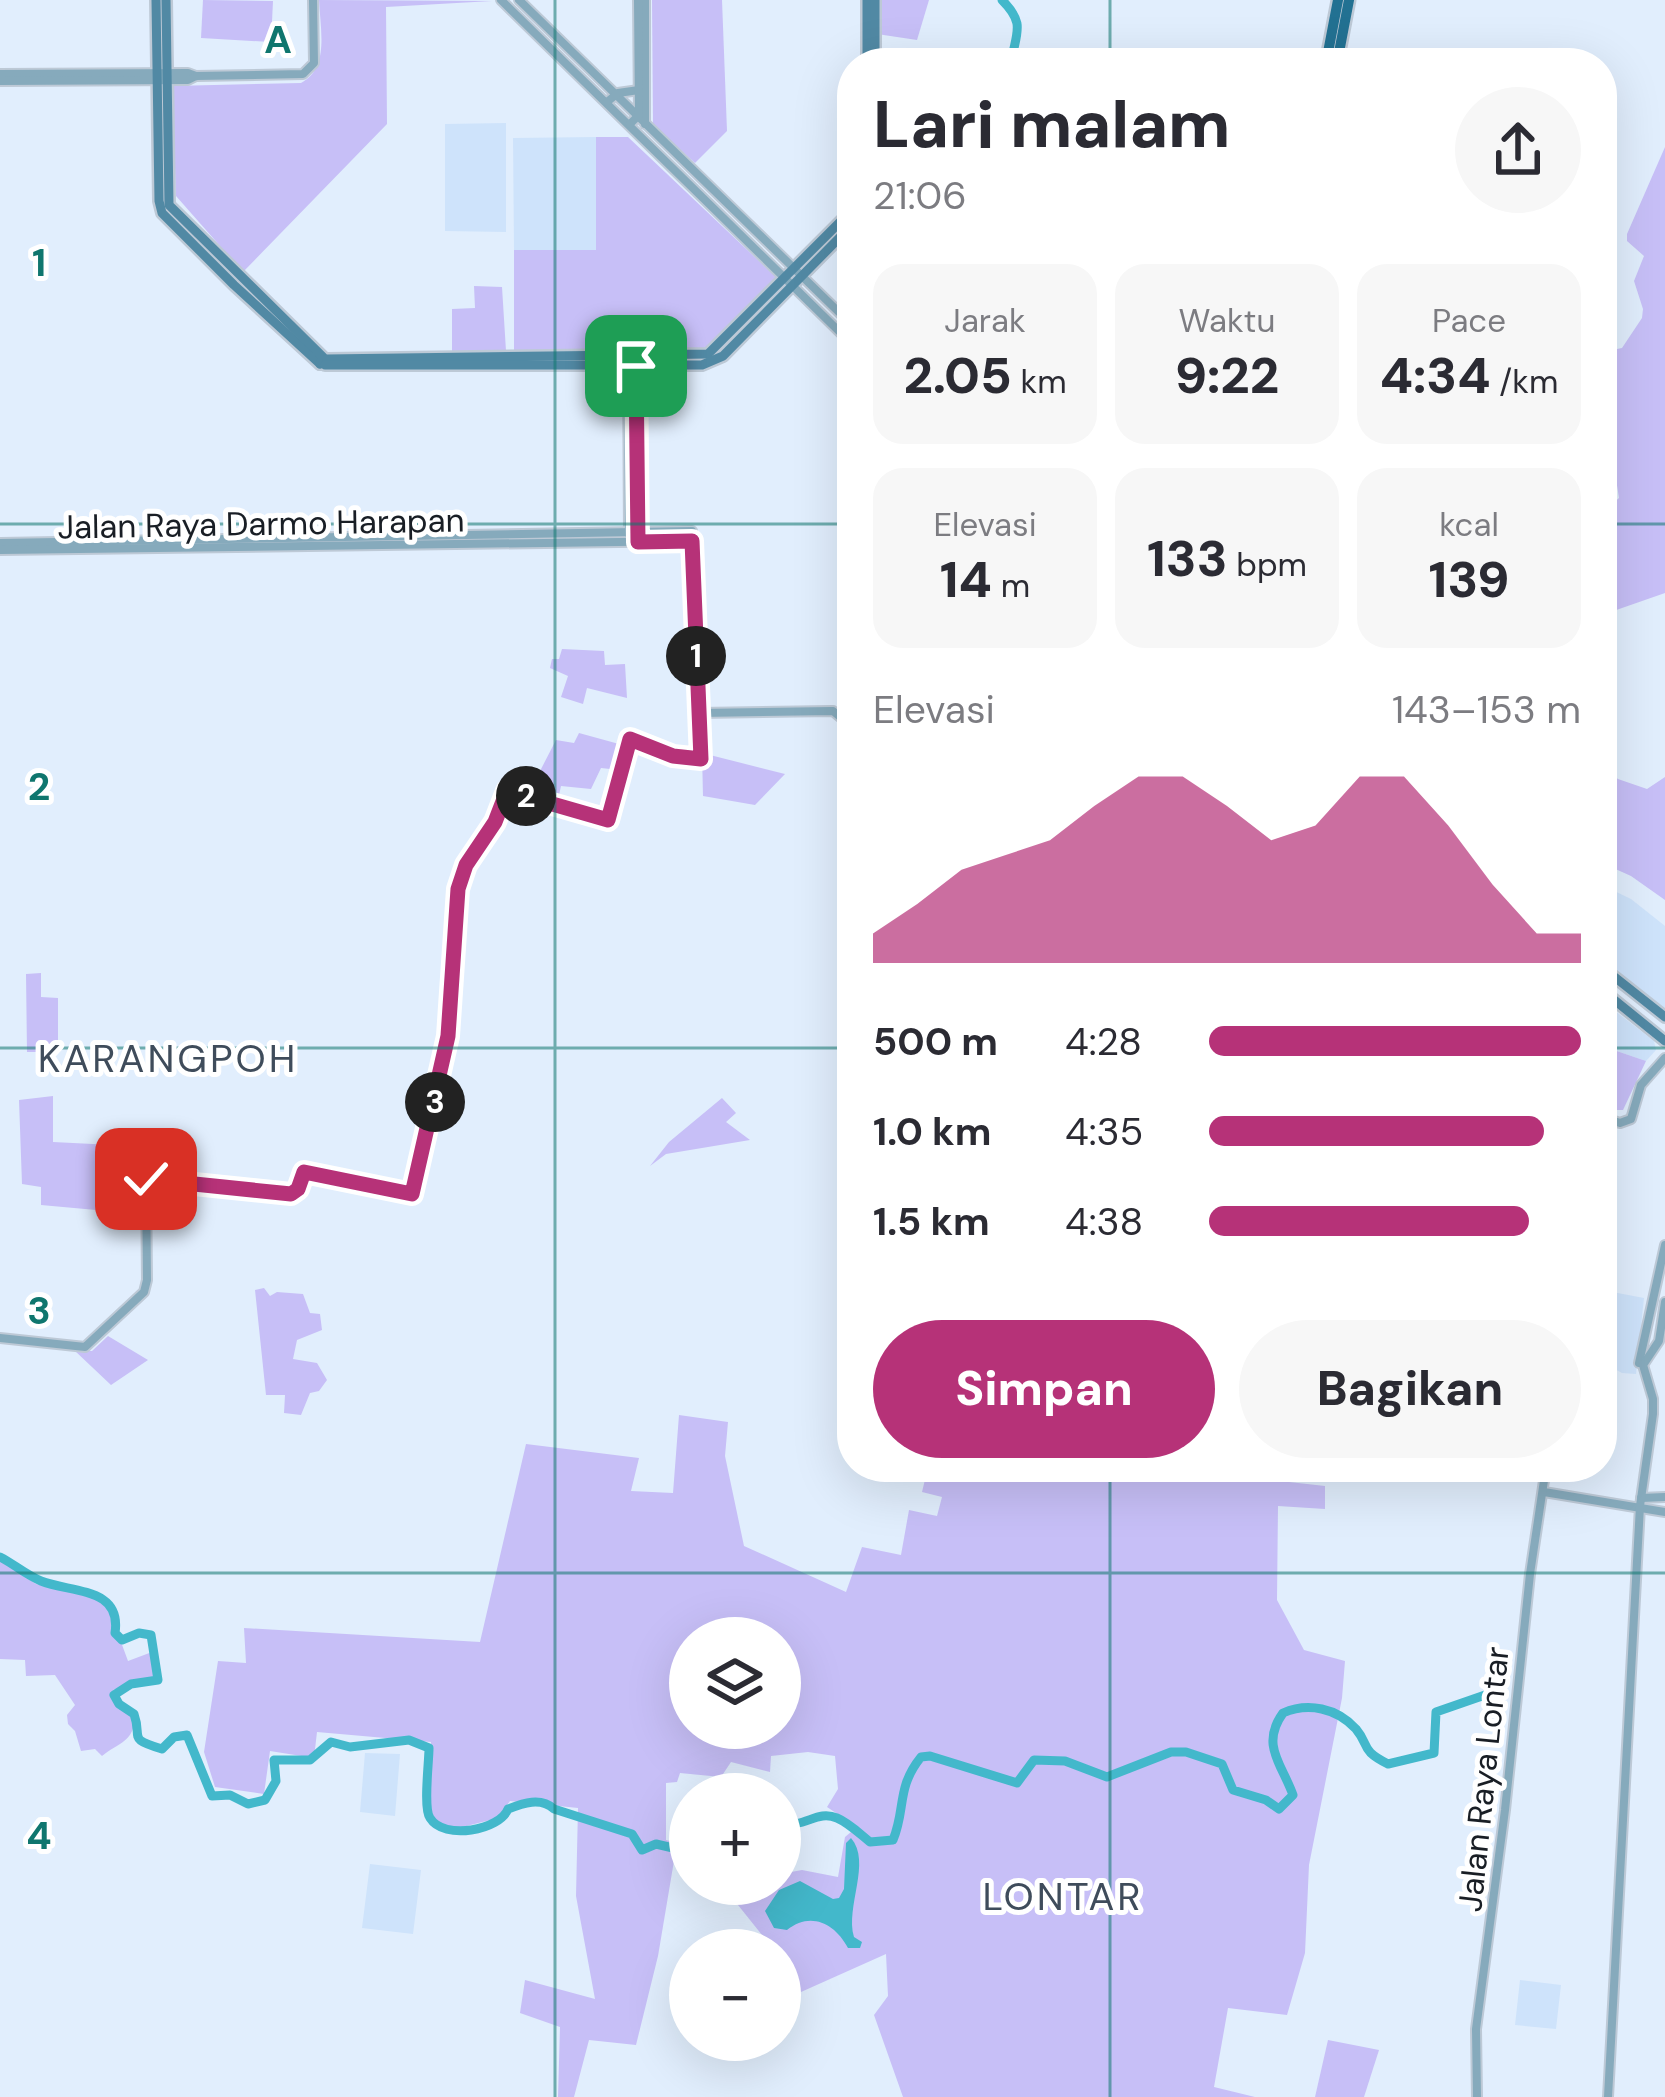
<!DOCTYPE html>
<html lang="id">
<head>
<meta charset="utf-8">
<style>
	body { margin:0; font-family:"DM Sans",sans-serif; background:#f7f7f7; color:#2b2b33; height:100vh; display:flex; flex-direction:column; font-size:45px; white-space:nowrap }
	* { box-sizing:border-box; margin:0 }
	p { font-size:39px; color:#7c7c81 }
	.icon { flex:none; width:66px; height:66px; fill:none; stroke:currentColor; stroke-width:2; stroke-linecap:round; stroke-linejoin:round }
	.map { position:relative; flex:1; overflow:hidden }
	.sheet { position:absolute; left:837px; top:48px; width:780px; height:1434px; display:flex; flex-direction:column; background:#fff; border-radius:48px; box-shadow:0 12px 48px #0002 }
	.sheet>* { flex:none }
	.controls { position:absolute; left:669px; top:1617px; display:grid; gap:24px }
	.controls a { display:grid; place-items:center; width:132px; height:132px; border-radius:50%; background:#fff; box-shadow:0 12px 48px #0002; font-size:60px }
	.pin { position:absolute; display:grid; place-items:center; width:102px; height:102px; color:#fff; margin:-51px; border-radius:24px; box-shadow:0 6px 18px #0006 }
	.km { position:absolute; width:60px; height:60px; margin:-30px; border-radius:50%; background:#222; color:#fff; font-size:33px; line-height:60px; text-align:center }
	.round { display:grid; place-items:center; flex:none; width:126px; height:126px; border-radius:63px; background:#f7f7f7 }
	.summary { display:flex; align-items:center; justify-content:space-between; height:204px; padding:0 36px }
	h1 { font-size:66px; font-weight:800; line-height:90px }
	.metrics { display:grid; grid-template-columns:repeat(3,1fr); gap:18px; height:204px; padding:12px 36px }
	.metrics div { display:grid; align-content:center; border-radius:30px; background:#f7f7f7; text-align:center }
	.metrics b { font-size:51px; font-weight:800 }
	.metrics small { font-size:33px; font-weight:400 }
	.metrics p { font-size:33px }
	.chart { height:336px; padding:24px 36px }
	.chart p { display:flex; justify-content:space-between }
	.chart svg { width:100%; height:216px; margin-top:12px; fill:#b63278; opacity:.7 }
	.action { display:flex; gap:24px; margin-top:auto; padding:24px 36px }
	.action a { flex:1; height:138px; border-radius:72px; background:#b63278; color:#fff; font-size:48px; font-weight:800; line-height:138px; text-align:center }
	.action a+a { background:#f7f7f7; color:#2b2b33 }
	ul { padding:0 36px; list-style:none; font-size:39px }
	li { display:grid; grid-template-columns:192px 144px 1fr; align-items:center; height:90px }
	li i { height:30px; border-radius:15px; background:#b63278 }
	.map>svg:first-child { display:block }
</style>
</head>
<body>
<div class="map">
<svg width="1665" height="2097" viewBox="0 0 1665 2097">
	<rect width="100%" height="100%" fill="#e1eefd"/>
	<g fill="#cee3fb">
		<path d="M506,123v109l-61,-1v-107z"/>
		<path d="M596,137l1,113h-83l-1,-112z"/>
		<path d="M1602,885l29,14 34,27v86l-63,-50z"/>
		<path d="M1602,1001l52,40 2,9 -10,11 -44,-15z"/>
		<path d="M1602,1290l42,8 -8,76 -14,-1 -20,-11z"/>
		<path d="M365,1753l35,1 -5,62 -35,-4z"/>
		<path d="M370,1864l51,6 -8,64 -51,-6z"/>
		<path d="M1520,1980l41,5 -5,44 -41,-4z"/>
	</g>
	<g fill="#c7bff7" fill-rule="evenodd">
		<path d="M203,0l70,1 -2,41 -70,-4z"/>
		<path d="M319,0l173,1 -106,6 1,117 -144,148 -67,-76 -4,-110 129,-3c29,-15 19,-55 18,-83z"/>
		<path d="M652,0h70l5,131 -32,32 -42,-38z"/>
		<path d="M879,0h50l-12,40 -40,-6z"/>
		<path d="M596,137h32l151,143 -65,66 -21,9 -179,-2v-103h82z"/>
		<path d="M1665,147v446l-63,22v-102l17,-15 -3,-19 -14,-16v-111l20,-4 20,-30 1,-9 -9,-28 10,-25 -17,-15v-7z"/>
		<path d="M474,286l28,1 4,64 -54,2v-44l23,-1z"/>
		<path d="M562,649l42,2 1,14 20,-1 2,34 -40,-10 -4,16 -22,-7 7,-21 -18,-8 2,-9h7z"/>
		<path d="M579,733l40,11 -9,25 -9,-1 -10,21 -30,-3 -3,14 -44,-13 3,-7 10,2 12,-9 17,-33 18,3z"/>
		<path d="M702,753l83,21 -30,31 -52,-9z"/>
		<path d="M1602,767l16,12 29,10 18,-12v123l-34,-24 -29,-13z"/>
		<path d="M41,973v24l17,1v54h-31l-1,-78z"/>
		<path d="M1602,1046l44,15 -23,49h-21z"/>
		<path d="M53,1096v46l60,3 -6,24 14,8 -1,21 -10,-5 -3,18 -66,-6v-18l-19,-3 -3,-84z"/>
		<path d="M722,1098l14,15 -10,9 24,18 -84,14 -16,12 19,-24z"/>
		<path d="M264,1288l6,8 7,-4 26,2 7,19 10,1 2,16 -25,10 -4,19 24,4 10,17 -8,11 -9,2 -9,22 -17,-2 1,-18h-19l-11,-105z"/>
		<path d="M108,1336l40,24 -37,25 -37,-35 18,1z"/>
		<path d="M679,1415l49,7 -3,34 19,90 102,46 16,-45 39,8 8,-45 28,6 5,-19 -20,-5 6,-25h332l11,13 54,6v23l-47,-3 -1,94 27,50 41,11 -3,37 -33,167 -4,88 -18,62 -59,-7 -14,79 41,10h-352l-29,-82 14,-19 -2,-42 -85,38 -21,-34v-8h-6l-44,-55 2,-11h48v-10l22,-4 36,7 7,-40 12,-10 -30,-20 11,-18 -3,-33 -27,-4 -37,4 -1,16 -39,-10 -10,15 -41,-4 -3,9 -11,1v57l11,3 -19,113 -22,89 -47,-5 -15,57h-16l2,-70 -40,-14 5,-33 70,19 -19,-103 2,-88 -68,-7 -12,17 -51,13 -16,-16v-73l-114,-10 -3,26 -44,-7 -6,43 -49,-7 -11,-35 14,-91 28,2 -2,-35 236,14 46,-198 113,14 -8,33 42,2zM690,1638h90v90h-90z"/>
		<path d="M0,1560l36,24 51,9 23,13 3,30 8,6 7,19 24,-9 3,25 -42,13 1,12 20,14c2,25 -16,27 -32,40l-7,-7 -14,2 -6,-20 -7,-7 -1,-9 8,-10 -20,-30 -29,1 -1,-16 -25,-1z"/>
		<path d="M1328,2040l51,10 -15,47h-49z"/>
	</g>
	<path fill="#43b8cb" d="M851,1838c21,24 -6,69 3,99l8,5 -2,6h-12c-13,-25 -38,-37 -61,-18l-13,-2 -9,-17 14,-21 21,-9 33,18 6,-1 5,-9 2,-46z"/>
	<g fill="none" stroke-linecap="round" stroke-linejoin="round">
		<g stroke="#43b8cb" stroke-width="9">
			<path d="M1002,0c24,24 14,32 9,63"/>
			<path d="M0,1557c14,7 26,18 41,24 31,12 81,6 74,52l7,7 17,-7 12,2 7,45 -27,4 -17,11 5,9 15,10c9,25 -8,24 28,35l12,-12 13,-2 25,61 18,-1 18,9 17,-4 11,-19 -2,-21h36l21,-18 19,5 59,-7 20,8c0,15 -6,60 1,70 14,23 70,12 78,-9 15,-6 33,-12 46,0l78,25 10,16 14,-6 34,8"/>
			<path d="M780,1821c24,10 35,-12 57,-3 12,5 23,16 33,24l23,-2c13,-31 3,-52 28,-83l9,-1 87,27 17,-23 31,1 42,16 64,-25h15l36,12 11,26 33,10 13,9 14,-14c-11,-31 -33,-50 -10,-82 25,-11 54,-5 73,16 15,18 3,20 32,35l46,-11 2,-41 49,-17"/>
		</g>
		<defs>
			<g id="tertiary">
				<path d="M501,0l351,344"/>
				<path d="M519,0l333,325"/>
				<path d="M645,0v124"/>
				<path d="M0,74l188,-1 8,3"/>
				<path d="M0,81l188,-1 8,-4 107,-2 11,-11 -1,-63"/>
				<path d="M607,102l11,-9 21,-3"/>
				<path d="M630,124l9,-9 -1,-115"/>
				<path d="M628,363l1,171"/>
				<path d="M636,365l1,171"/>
				<path d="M0,543l692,-12 9,228 -28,-3 -43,-17 -22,81 -101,-29 -12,31 -29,43 -8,24 -10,147 -36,158 -108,-22c-1,1 -5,18 -6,18 -12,14 -129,-7 -152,-11l1,101 -3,12 -59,55 -85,-9"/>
				<path d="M0,550l692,-9"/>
				<path d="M699,713l134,-2 19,16"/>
				<path d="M1602,1117l18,6 11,-4 10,-34 24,-27"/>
				<path d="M1639,1363l26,-118"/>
				<path d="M1544,1492l121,20"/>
				<path d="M1641,1498l24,-1"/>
				<path d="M1477,2097l-1,-68 29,-219 25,-236 16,-107"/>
				<path d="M1608,2097l32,-591 13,-92v-15l-10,-34 16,-24 6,-39"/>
			</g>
			<g id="secondary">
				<path d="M156,0l3,201 3,12 72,72 86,79"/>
				<path d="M166,0l3,205 154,152 -3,7"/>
				<path d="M867,0v63"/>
				<path d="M875,63v-63"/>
				<path d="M327,359l381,-5 144,-144"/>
				<path d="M325,365h377l21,-9 129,-131"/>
				<path d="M1602,967l63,50"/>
				<path d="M1602,990l63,51"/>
			</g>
			<g id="primary">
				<path d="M1326,63l12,-63"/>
				<path d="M1337,63l12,-63"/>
			</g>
		</defs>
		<use href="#tertiary" stroke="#bdc9d6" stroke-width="12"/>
		<use href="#secondary" stroke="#bdc9d6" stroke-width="14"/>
		<use href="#primary" stroke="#bdc9d6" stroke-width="15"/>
		<use href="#tertiary" stroke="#86aabc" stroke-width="8"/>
		<use href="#secondary" stroke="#5189a4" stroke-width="9"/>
		<use href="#primary" stroke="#227192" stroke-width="10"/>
	</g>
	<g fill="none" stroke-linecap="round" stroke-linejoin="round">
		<defs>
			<path id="route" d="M146,1179l145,15 7,-5 6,-17 108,22 36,-158 10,-147 8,-24 29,-43 12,-31 101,29 22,-81 43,17 28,3 -9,-218 -54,1 -2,-176"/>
		</defs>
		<use href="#route" stroke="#fff" stroke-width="24"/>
		<use href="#route" stroke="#b63278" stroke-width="15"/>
	</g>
	<path fill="none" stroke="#0f766e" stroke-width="3" stroke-opacity="0.55" d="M555,0v2097M1110,0v63M0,524h852M1602,524h63M0,1048h852M1602,1048h63M1110,1467v630M0,1573h1665"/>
	<g text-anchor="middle" stroke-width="10" stroke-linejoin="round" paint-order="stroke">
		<g font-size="33" fill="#191e25" stroke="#fff">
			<text transform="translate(261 523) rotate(-1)" y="12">Jalan Raya Darmo Harapan</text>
			<text transform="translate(1483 1779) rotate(-84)" y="12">Jalan Raya Lontar</text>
		</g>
		<g font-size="39" letter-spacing="3" fill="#3f4c5b" stroke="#fff">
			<text x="168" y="1072">KARANGPOH</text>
			<text x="1063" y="1910">LONTAR</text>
		</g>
	</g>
	<g font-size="39" text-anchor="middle" font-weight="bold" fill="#0f766e" stroke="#fff" stroke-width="10" stroke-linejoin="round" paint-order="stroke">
		<text x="278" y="53">A</text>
		<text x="39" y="276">1</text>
		<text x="39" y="800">2</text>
		<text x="39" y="1324">3</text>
		<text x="39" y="1849">4</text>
	</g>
</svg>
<div class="controls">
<a><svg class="icon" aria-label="layers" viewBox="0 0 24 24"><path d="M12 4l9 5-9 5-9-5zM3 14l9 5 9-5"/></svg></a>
<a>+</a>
<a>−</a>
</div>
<div class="pin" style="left:636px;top:366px;background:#1e9e55"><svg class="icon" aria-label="arrive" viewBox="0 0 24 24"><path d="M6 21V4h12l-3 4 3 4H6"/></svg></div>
<div class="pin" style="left:146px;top:1179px;background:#d93025"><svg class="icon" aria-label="check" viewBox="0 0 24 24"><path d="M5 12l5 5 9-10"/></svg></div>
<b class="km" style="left:696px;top:656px">1</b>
<b class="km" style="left:526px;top:796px">2</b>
<b class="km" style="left:435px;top:1102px">3</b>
<section class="sheet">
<div class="summary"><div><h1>Lari malam</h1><p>21:06</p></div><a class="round"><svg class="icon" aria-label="share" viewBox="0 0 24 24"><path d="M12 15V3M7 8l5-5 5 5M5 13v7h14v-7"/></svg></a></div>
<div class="metrics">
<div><p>Jarak</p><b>2.05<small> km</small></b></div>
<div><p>Waktu</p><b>9:22</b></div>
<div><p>Pace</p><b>4:34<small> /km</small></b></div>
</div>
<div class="metrics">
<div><p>Elevasi</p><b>14<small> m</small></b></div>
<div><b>133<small> bpm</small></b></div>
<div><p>kcal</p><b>139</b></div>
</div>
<div class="chart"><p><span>Elevasi</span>143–153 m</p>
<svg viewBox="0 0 160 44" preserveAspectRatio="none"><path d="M0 44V38L10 32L20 25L30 22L40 19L50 12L60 6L70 6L80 12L90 19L100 16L110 6L120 6L130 16L140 28L150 38L160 38V44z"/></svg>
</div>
<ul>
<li><b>500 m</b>4:28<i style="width:100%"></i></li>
<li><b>1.0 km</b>4:35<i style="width:90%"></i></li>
<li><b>1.5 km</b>4:38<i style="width:86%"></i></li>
</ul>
<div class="action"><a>Simpan</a><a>Bagikan</a></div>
</section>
</div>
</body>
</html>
